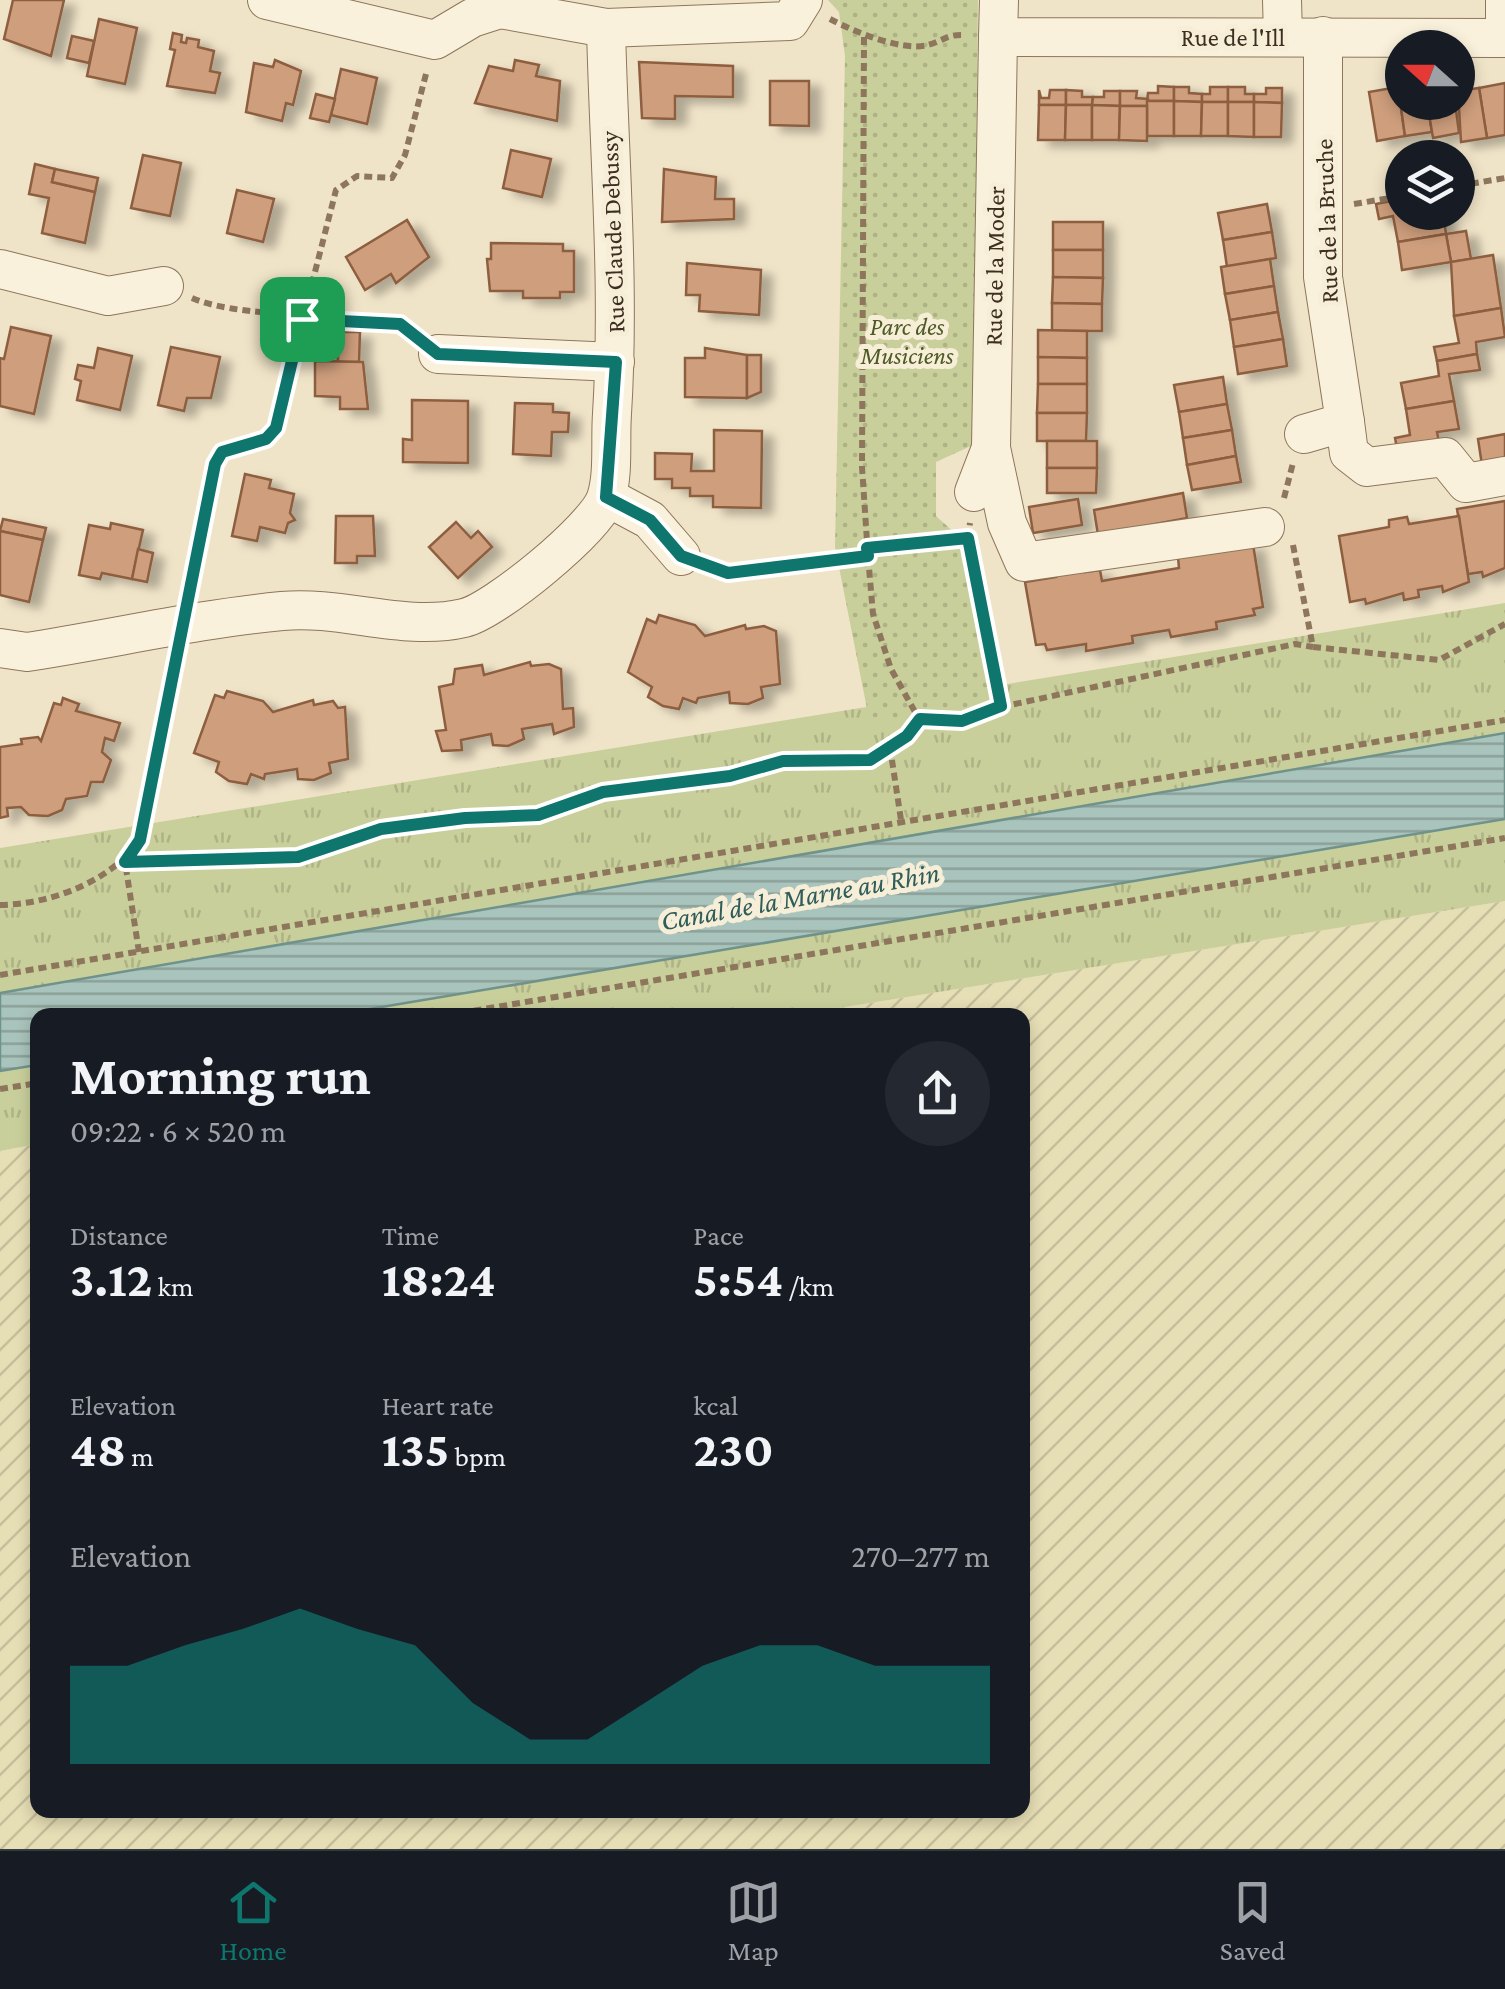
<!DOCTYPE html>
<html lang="en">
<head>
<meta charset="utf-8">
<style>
	body { margin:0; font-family:"Crimson Pro",serif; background:#242831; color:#f1f3f6; height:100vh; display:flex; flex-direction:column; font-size:38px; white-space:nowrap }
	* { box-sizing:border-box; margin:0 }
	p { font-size:32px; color:#9ea1a6 }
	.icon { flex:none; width:55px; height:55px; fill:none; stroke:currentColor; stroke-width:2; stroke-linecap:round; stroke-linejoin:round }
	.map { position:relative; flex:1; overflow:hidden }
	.panel { position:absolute; left:30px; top:1008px; width:1000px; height:810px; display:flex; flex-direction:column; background:#171b24; border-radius:20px; box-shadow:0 5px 15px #0003 }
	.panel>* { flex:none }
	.needle { width:65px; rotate:291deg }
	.fabs { position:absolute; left:1385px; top:30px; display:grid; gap:20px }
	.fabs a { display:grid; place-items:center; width:90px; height:90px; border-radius:50%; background:#171b24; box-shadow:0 5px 15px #0003; font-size:50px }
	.pin { position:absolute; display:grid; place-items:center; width:85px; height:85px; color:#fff; margin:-42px; border-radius:20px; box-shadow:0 5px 15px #0006 }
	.round { display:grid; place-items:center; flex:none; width:105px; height:105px; border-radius:52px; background:#242831 }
	.overview { display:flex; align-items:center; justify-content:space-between; height:170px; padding:0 40px }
	h1 { font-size:55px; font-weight:700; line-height:75px }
	.figures { display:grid; grid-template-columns:repeat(3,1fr); gap:15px; height:170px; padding:10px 40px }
	.figures div { display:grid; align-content:center }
	.figures b { font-size:50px; font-weight:700 }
	.figures small { font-size:28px; font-weight:400 }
	.figures p { font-size:28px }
	.chart { height:280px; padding:20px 40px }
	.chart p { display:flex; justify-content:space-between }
	.chart svg { width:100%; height:180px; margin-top:10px; fill:#0f766e; opacity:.7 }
	.tab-bar { display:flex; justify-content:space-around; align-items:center; height:140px; border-top:2px solid #363941; background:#171b24; font-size:28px; color:#9ea1a6 }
	.tab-bar a { display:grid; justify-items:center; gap:5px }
	.tab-bar .active { color:#0f766e }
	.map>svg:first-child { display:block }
</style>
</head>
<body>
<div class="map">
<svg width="1505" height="1849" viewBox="0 0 1505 1849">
	<defs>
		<pattern id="farmland-furrows" width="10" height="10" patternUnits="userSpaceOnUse" patternTransform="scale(2.5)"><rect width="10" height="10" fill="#e6deb5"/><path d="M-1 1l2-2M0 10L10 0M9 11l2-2" fill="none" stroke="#c6bf9b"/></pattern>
		<pattern id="grass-tufts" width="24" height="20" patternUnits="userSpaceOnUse" patternTransform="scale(2.5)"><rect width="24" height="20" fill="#c9cf9b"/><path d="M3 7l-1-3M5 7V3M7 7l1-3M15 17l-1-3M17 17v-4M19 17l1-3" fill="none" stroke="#aeb285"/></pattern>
		<pattern id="park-dots" width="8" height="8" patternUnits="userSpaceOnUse" patternTransform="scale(2.5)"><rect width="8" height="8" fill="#c9cf9b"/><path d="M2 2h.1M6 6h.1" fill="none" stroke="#aeb285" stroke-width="1.8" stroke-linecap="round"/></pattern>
		<pattern id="water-rules" width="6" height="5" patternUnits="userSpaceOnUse" patternTransform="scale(2.5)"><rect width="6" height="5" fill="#a9c4bc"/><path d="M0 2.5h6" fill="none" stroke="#8ba098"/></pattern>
		<filter id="shadow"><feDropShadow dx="11" dy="6" stdDeviation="5" flood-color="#0004"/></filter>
	</defs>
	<rect width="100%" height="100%" fill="#f0e4c8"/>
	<path fill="url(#farmland-furrows)" d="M1505,901v948h-1505v-698l37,-7 1,666h984v-795h-227z"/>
	<path fill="url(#grass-tufts)" d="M1505,603v298l-710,114h-757l-1,129 -37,7v-303z"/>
	<path fill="url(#park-dots)" d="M828,0h150l-5,445 -37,17v54l29,26 28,161 -123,21 -35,-177 10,-491 -6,-44z"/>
	<path fill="url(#water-rules)" stroke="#6f938a" stroke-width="2.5" d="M1505,733v86l-1171,196h-296l-1,50 -37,6v-78z"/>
	<g fill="#cf9f7d" stroke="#8d5f41" stroke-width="2.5" filter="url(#shadow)">
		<path d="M13,0h51l-13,56 -47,-17z"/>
		<path d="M99,19l38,9 -12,56 -38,-8z"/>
		<path d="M173,33l9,2 -1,7 5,1 1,-5 12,2 -1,7 16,4 -4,20 10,2 -5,20 -48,-7 8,-36 -5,-1z"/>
		<path d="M72,36l22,5 -5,22 -22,-5z"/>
		<path d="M275,60l26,11 -8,34 -7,-2 -4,18 -36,-9 8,-49 19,4z"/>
		<path d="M515,60l24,5 -3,11 24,5 -3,40 -82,-18 14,-37 24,5z"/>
		<path d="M639,62l94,4v31l-58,-1v23l-33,-1z"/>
		<path d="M341,69l36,9 -10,46 -36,-9z"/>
		<path d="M770,81h39v45l-39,-1z"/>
		<path d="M1505,83v52l-18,3 -8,-50z"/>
		<path d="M1158,86l16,1v14h-27l1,-8h10z"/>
		<path d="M1174,87h15v6l13,1v8l-28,-1z"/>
		<path d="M1210,87h18v15h-26v-8h8z"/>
		<path d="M1228,87h17v7h9v8h-26z"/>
		<path d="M1398,87l7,49 -28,5 -8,-49z"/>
		<path d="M1398,87h4v15h25l5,30 -27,4z"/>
		<path d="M1266,88h16v15l-28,-1v-8h12z"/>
		<path d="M1479,88l8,50 -26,4 -3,-51z"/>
		<path d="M1039,90l2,8h8l1,-8h16v15h-27z"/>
		<path d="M1066,90l16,1v6h11l-1,8h-26z"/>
		<path d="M1104,91h16v15l-28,-1 1,-8h11z"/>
		<path d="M1120,91h17l-1,7 12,1 -1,7h-27z"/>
		<path d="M316,94l19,5 -6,23 -19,-4z"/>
		<rect x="1147" y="101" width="27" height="35"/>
		<path d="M1174,101l28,1 -1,34h-27z"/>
		<path d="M1202,102h26v34h-27z"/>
		<path d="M1228,102h26v35l-26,-1z"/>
		<path d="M1254,102l28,1 -1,34h-27z"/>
		<path d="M1427,102h28l4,31 -26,5z"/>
		<path d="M1039,105h27l-1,35h-27z"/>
		<path d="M1066,105h26v35h-27z"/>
		<path d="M1092,105l28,1 -1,34h-27z"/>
		<path d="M1120,106h27v35l-28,-1z"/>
		<path d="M511,150l40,9 -9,38 -39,-9z"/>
		<path d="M143,155l38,8 -11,53 -39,-8z"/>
		<path d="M35,164l20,5 -3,13 43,10 -10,51 -43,-10 7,-35 -20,-4z"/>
		<path d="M55,169l43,9 -3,14 -43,-10z"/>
		<path d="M664,169l52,8 -1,22h19v20l-72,3z"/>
		<path d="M237,190l37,9 -11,43 -36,-9z"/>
		<path d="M1402,199v13h41l3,22 -48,8 -5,-26 -14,3 -3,-15z"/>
		<path d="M1267,204l5,28 -49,8 -5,-27z"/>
		<path d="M407,220l22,37 -33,26 -5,-9 -26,16 -19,-33z"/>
		<rect x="1053" y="222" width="50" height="28"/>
		<path d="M1466,231l5,28 -20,3 -5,-28z"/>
		<path d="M1272,232l4,26 -49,9 -4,-27z"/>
		<path d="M1446,234l5,28 -49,8 -4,-28z"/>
		<path d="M491,243l72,1v7h11v41h-14v6h-37v-7h-33l-3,-32h4z"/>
		<path d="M1053,250h50v28l-50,-1z"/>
		<path d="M1493,255l8,53 -47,8 -3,-54z"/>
		<path d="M1270,259l4,27 -49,8 -4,-27z"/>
		<path d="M687,263l74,7 -2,45 -60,-4 1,-16h-14z"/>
		<path d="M1053,277l50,1 -1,26 -50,-1z"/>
		<path d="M1274,286l4,26 -48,8 -5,-26z"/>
		<path d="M1052,303l50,1v27h-50z"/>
		<path d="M1501,308l4,29 -29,5 1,12 -40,7 -3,-14 25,-4 -5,-27z"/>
		<path d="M1278,312l5,27 -49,8 -4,-27z"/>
		<path d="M11,327l40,9 -17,78 -34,-8v-48l4,1z"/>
		<path d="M1038,330l49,1v27l-49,-1z"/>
		<path d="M319,332h14v25h5v5h-19z"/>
		<path d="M333,332h27l-1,30h-21v-5h-5z"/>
		<path d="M1283,339l4,27 -49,8 -4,-27z"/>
		<path d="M171,347l49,10 -9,41h-24l-3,13 -26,-6z"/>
		<path d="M98,348l34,8 -12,54 -43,-10 4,-19 -6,-2 3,-14 16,3z"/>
		<path d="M705,348l42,7v43l-62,-1v-39h20z"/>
		<path d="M1477,354l3,16 -31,4 5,27 -48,8 -5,-26 38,-7 -2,-15z"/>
		<path d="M747,355h14v37l-14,6z"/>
		<path d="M1038,357l49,1v26h-49z"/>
		<path d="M315,361l48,1 5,47h-28v-12l-25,-1z"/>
		<path d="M1223,377l4,27 -48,8 -5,-27z"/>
		<path d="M1038,384h49v29h-50z"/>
		<path d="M412,400l56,1v62l-65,-1v-23l9,1z"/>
		<path d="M1454,401l5,28 -22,3 3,15 -42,6 -3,-15 15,-3 -4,-26z"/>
		<path d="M515,403l38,1v8l16,1 -1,19h-16l-1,24 -38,-2z"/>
		<path d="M1227,404l5,26 -49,8 -4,-26z"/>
		<path d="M1037,413h50l-1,28h-49z"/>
		<path d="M714,430l48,1 -1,77 -48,-1v-11h-23v-8h-18v-9h-17v-26l37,1 -1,17h23z"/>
		<path d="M1232,430l4,26 -49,9 -4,-27z"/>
		<path d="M1505,434v27l-23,4 -4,-26z"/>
		<rect x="1047" y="441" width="50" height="27"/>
		<path d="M1236,456l5,26 -49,8 -5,-25z"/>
		<path d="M1047,468h50l-1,25h-49z"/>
		<path d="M245,474l26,6 -2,8 25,6 -4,19 5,7 -7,3 -3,10 -25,-6 -3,14 -25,-5z"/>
		<path d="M1183,493l4,25 -89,17 -4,-25z"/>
		<path d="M1078,499l4,26 -49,8 -4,-26z"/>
		<path d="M1505,501v67l-22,9 -1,-5 -14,2 -11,-65z"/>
		<path d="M336,516h37l2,40h-18v7h-22z"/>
		<path d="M1459,516l10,66 -26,10 -1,-6 -24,4 1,7 -15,3 -1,-7 -37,11 -1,-5 -15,3 -11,-66 50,-9v-7l18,-3 2,7z"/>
		<path d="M3,519l43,9 -3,12 -43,-9z"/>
		<path d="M456,522l15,16 7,-7 14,16 -34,31 -29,-31z"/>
		<path d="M111,523l32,7 -11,49 -30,-6 -2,6 -21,-4 10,-50 21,4z"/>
		<path d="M0,531l43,9 -14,62 -29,-7z"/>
		<path d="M1253,544l10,63 -10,2 2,6 -39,7 1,7 -46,8 -2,-7 -37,6 1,7 -47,8v-7l-39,6 -2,-6 -9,1 -11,-63 31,-5 -1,-7 28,-5 2,7 15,-2 2,11 11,-2 66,-11 -1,-11z"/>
		<path d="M138,549l15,4 -6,29 -15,-3z"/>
		<path d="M659,615l36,10 10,11 40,-11 1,4 18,-3 12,5 4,53 -19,3 2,11 -15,6 -18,-1 -1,-11 -31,6 -2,5 -13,-5 -4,11 -16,-3 -15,-9 4,-10 -24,-15 19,-53 9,4z"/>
		<path d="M530,662l1,4 18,-2 12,5 2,40 10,-1 1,19 -20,7 -2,-10 -30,5 2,10 -16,7 -15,-1 -2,-11 -30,6 1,10 -20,1 -6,-20 10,-1 -7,-43 14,-3 2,-15 27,-4 2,10z"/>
		<path d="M227,691l36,10 10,11 40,-12 1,5 19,-4 5,7 7,-1 3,52 -19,4 2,10 -17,7 -16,-1 -1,-10 -32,5 -1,5 -13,-5 -4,10 -18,-3 -13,-9 3,-10 -25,-9 21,-58 9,3z"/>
		<path d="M63,698l16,6 -3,7 44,12 -6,18 -9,-3 -3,14 9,8 -8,22h-12l-4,14 -21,3 -4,11 -14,6 -19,-1 -8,-8 -14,1 1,8 -8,2v-71l22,-3 -1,-5 17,-2 3,4 13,-38 7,2z"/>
	</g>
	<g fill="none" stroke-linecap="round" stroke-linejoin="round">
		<defs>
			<g id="minor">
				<path d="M267,0l168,40 37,-22 28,-9 106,19 184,-7 13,-21"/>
				<path d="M999,0l-1,37 507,1"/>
				<path d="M1282,0l1,36"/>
				<path d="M1505,0v23"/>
				<path d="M0,269l108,27 56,-10"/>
				<path d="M438,354l177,8"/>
				<path d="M1345,422l4,31 18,14 78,-10 21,26 39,-7"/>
				<path d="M1304,434l41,-12 -22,-145v-241"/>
				<path d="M991,448l16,75 17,39 241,-35"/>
				<path d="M974,492l17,-44 7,-411"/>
				<path d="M607,497l43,23 31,36"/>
				<path d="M0,648l27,4c85,-13 170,-33 255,-41 60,-6 122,21 182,7 31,-7 132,-90 142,-120 8,-24 4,-58 6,-84 8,-129 -3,-257 -6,-386"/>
			</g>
		</defs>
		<use href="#minor" stroke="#8d765c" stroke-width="40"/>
		<g stroke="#8d765c" stroke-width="6" stroke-dasharray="8 5" stroke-linecap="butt">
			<path d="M830,19c23,12 72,33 98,26 15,-4 19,-11 36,-10"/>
			<path d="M864,37l-2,430 6,89 5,58 18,55 28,50"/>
			<path d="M1458,186l47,-8"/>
			<path d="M1354,204l48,-8"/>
			<path d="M192,298c54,24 191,12 222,37"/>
			<path d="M1284,498l9,-35"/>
			<path d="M1293,545l20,102 126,13 66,-36"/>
			<path d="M867,549l101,-11"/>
			<path d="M711,567l16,6 141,-17"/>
			<path d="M191,591l24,-127 8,-12 43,-13 9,-11 61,-238 21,-14 35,2 13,-23 22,-85"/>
			<path d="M1001,707l294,-63 18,3"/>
			<path d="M890,747l11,73"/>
			<path d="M0,905c51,-1 110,-23 140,-65l38,-183"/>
			<path d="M139,952l-14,-90 174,-5 82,-28 84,-12 73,-2 65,-22 127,-16 53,-16 87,-1 37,-24 12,-17 42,2 40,-14 -33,-169 2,-15"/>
			<path d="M0,975l1505,-255"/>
			<path d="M448,1015l1057,-177"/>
			<path d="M0,1089l38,-6"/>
		</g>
		<use href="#minor" stroke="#faf1dc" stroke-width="38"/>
	</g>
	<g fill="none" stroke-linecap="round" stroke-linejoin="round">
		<defs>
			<path id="route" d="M302,319l98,5 38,30 178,8 -10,135 44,23 31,36 47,17 140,-17 -1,-8 101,-10 33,168 -39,15 -42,-2 -13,17 -37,24 -87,1 -53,15 -127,16 -65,23 -73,3 -84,11 -83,28 -173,5 15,-22 75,-376 7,-12 44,-13 10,-11z"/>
		</defs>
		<use href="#route" stroke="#fff" stroke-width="20"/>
		<use href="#route" stroke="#0f766e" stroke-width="12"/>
	</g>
	<g text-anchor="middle" stroke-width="10" stroke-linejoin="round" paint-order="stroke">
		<g font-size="25" fill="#3d2e20" stroke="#f7eed8">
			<text x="1233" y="46">Rue de l'Ill</text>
			<text transform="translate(1326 221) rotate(-92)" y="9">Rue de la Bruche</text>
			<text transform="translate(612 232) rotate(-92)" y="9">Rue Claude Debussy</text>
			<text transform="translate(994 266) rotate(-89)" y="9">Rue de la Moder</text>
		</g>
		<g font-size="25" font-style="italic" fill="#4d5a26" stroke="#f7eed8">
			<text x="907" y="335">Parc des<tspan x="907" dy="29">Musiciens</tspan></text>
		</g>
		<g font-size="28" font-style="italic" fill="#2f5d5a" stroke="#f7eed8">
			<text transform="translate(800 896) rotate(-10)" y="10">Canal de la Marne au Rhin</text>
		</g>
	</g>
</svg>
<div class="fabs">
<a><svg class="needle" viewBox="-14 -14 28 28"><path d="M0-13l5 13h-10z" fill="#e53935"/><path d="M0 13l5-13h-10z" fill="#9ea1a6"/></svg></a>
<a><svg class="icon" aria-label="layers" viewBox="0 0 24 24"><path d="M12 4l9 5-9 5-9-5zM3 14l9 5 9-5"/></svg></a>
</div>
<div class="pin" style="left:302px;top:319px;background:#1e9e55"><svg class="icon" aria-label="arrive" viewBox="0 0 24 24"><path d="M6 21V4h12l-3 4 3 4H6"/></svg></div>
<section class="panel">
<div class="overview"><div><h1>Morning run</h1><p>09:22 · 6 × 520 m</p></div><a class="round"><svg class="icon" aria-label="share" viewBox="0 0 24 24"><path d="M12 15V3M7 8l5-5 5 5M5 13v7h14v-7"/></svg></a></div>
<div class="figures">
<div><p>Distance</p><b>3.12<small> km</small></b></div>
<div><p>Time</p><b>18:24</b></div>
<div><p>Pace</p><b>5:54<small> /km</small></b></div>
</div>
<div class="figures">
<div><p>Elevation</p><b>48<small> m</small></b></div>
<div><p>Heart rate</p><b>135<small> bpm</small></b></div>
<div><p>kcal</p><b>230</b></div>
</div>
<div class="chart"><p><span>Elevation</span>270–277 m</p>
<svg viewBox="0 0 160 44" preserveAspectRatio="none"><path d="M0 44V20L10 20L20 15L30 11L40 6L50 11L60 15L70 29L80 38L90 38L100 29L110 20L120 15L130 15L140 20L150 20L160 20V44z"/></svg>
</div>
</section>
</div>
<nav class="tab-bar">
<a class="active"><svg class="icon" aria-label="home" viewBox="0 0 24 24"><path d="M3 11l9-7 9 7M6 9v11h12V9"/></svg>Home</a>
<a><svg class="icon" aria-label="map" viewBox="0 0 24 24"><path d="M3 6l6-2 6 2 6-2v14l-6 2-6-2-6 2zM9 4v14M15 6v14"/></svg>Map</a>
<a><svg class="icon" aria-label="saved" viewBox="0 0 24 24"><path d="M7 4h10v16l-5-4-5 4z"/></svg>Saved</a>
</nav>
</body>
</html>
